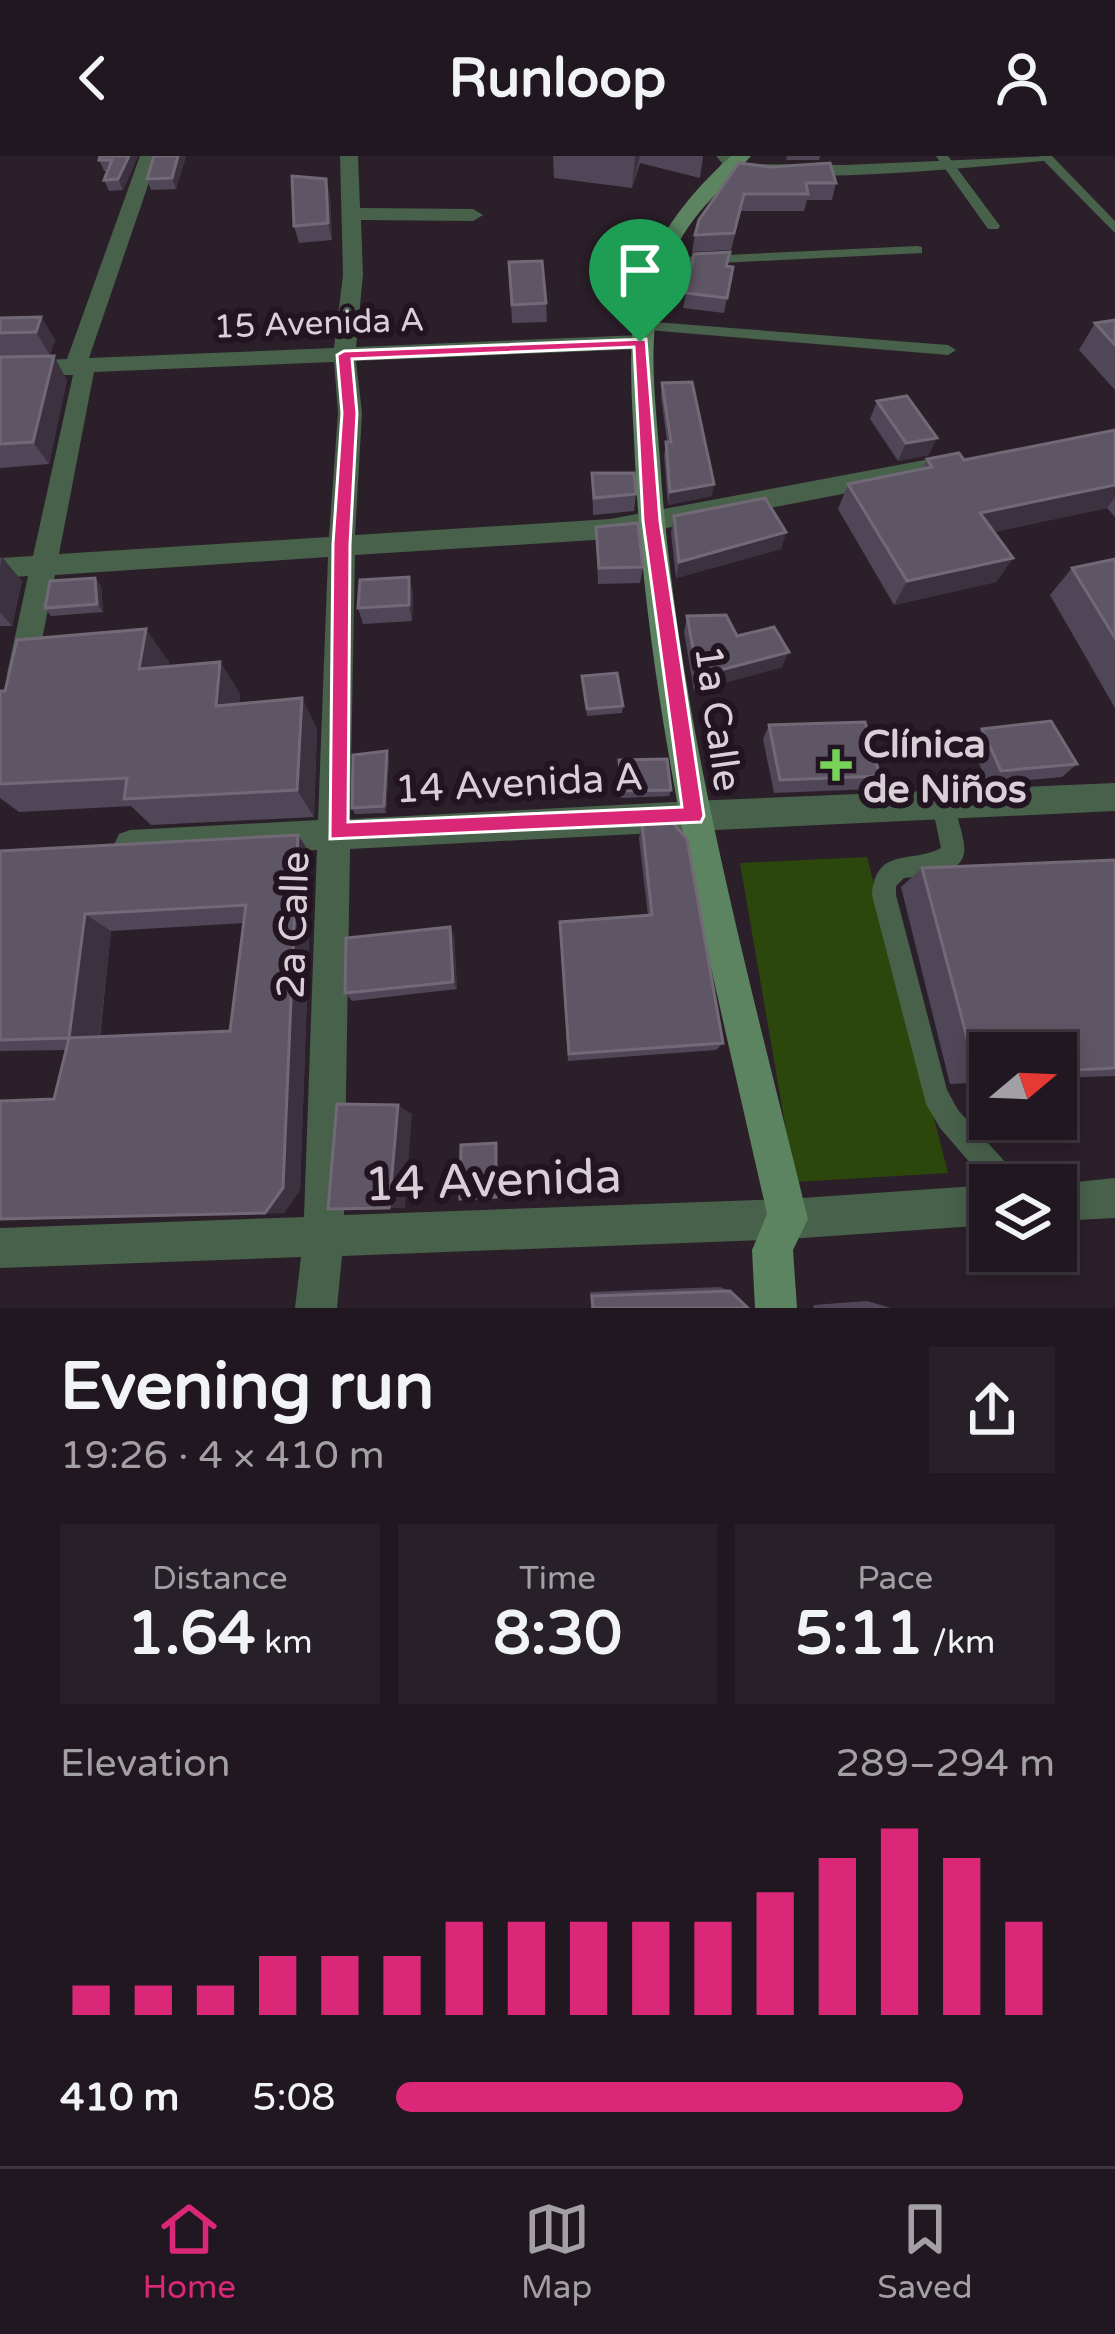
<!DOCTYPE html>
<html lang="en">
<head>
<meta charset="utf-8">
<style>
	body { margin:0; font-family:"Varela Round",sans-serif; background:#282029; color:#f1f3f6; height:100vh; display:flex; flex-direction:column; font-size:45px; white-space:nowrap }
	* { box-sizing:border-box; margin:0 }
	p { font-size:39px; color:#a29fa5 }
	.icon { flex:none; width:66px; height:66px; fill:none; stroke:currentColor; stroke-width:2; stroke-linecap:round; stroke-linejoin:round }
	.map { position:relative; height:1152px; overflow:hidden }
	.panel { display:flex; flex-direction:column; background:#201720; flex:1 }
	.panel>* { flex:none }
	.needle { width:78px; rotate:71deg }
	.tools { position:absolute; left:969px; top:876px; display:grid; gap:24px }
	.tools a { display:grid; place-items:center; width:108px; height:108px; border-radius:0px; background:#201720; box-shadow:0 6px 18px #0003,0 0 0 3px #3d363e; font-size:60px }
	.pin { position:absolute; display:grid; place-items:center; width:102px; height:102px; color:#fff; margin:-123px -51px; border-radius:50% 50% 50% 0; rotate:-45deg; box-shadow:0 0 12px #0007 }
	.pin .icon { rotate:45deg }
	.round { display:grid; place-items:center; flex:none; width:126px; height:126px; border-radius:0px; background:#282029 }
	.head { display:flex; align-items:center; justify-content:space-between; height:204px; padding:0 60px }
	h1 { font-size:66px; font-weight:700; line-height:90px }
	.figures { display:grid; grid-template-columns:repeat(3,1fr); gap:18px; height:204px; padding:12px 60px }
	.figures div { display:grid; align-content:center; border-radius:0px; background:#282029; text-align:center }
	.figures b { font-size:60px; font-weight:700 }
	.figures small { font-size:33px; font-weight:400 }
	.figures p { font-size:33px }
	.chart { height:336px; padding:24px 60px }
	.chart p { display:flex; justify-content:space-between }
	.chart svg { width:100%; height:216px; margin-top:12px; stroke:#db2777; stroke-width:6 }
	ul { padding:0 60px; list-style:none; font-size:39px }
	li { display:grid; grid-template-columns:192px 144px 1fr; align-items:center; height:90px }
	li i { height:30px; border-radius:15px; background:#db2777 }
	header { display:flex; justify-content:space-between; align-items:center; height:156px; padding:0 60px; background:#201720; font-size:54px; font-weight:700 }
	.tab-bar { display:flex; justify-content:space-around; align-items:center; height:168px; border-top:3px solid #3d363e; background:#201720; font-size:33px; color:#a29fa5 }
	.tab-bar a { display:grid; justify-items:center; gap:6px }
	.tab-bar .on { color:#db2777 }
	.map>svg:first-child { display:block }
</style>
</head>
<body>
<header><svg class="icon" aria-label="back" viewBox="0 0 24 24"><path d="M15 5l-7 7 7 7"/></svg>Runloop<svg class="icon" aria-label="person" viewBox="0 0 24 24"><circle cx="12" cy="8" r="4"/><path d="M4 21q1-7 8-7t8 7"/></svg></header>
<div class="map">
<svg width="1115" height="1152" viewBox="0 0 1115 1152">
	<rect width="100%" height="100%" fill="#2b1f2a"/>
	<path fill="#2c470b" d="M867,701l81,316 -153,9 -55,-319z"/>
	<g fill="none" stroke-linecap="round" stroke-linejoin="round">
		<g fill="#48614b" fill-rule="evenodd">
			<path d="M936,0h12l52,70 -2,3h-10z"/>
			<path d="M1039,0h13l63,65v12z"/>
			<path d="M917,90l5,1v6l-262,13 -7,-4 7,-4z"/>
			<path d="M641,165l307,24 8,5 -8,5 -312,-26 -3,-3z"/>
			<path d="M943,639l8,3 3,7c3,13 12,35 10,48 -3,23 -44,23 -60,25l-8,8v9l51,195 11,20 59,65 4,10 -31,1 -50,-58 -14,-24 -54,-209c4,-49 39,-31 69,-47l-9,-43 3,-7z"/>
		</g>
		<g fill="#48614b" fill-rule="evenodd">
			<path d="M140,0h18l-69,202 245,-10 9,-73 -3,-119h18l2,52 113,1 10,6 -10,6 -112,-1 2,55 -7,72 285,-12 11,7 -11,7 -285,12 6,52 -7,122 255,-16 336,-63 9,3v12l-9,3 -336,65 -255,16 -5,264 343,-18 11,5 5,10 -5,10 -11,5 -343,18 -6,366 444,-16 14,6 6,14 -6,14 -14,6 -446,17 -5,52h-42l6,-51 -301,11v-40l304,-11 13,-367 -187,10 -11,-4 -5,-11 5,-11 11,-4 188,-10 10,-263 -273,18 -20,99 -4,8h-20l-4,-8 21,-98 -28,2v-20l33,-2 40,-181 -73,1v-14l67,-3zM334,206l4,51 -9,124 -270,17 35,-182z"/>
			<path d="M716,0h19l5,8 105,1 207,-9 -9,5c-105,10 -210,19 -316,14l-9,-6 4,-6z"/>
		</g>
		<g fill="#48614b" fill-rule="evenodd">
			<path d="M1115,627v28l-422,20 -11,-5 -5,-10 5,-10 11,-5z"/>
			<path d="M1115,1022v40l-59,3v-36h-9z"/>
			<path d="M990,1029v40l-202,14 -14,-6 -6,-14 6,-14 14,-6z"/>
		</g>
		<path fill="#5c8460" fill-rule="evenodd" d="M731,0h20c-42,48 -72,66 -90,133 -14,57 -5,115 -1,172 17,258 87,508 148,758l-15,31 4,58h-42l-3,-58 15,-36c-56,-249 -120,-497 -132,-753 -2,-57 -10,-116 5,-172 16,-54 50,-96 91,-133z"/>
	</g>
	<g fill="#4f4757" fill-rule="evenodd">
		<path d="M100,0h38l-15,34 -14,1 -5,-11 3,-9h-3l-5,-11z"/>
		<path d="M186,0l-10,33 -25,1 -4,-11z"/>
		<path d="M553,0h150l-3,22 -60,-15 -8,25 -78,-10z"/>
		<path d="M787,0h33l-1,4h-33z"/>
		<path d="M739,7l97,20 -4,17h-25l-3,11h-63l-10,39 -39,2 3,-17z"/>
		<path d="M326,23l4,17 2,44 -33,3 -5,-17z"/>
		<path d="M509,106l37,41 1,19 -35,1z"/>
		<path d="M727,110l6,1 -9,46 -41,-5 3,-15z"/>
		<path d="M41,161l14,23 -5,15 17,25 -18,84 -49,4v-150z"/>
		<path d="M1115,164v70l-36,-40 16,-27z"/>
		<path d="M662,227l50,113 -44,9 -4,-50 3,-13 -6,-46z"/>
		<path d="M877,245l52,54 -31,6 -28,-42z"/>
		<path d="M1115,274v87l-8,-9 -113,24 19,26 -17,24 -102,23 -56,-96 10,-25 74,-15 5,-10 37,1z"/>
		<path d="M592,317l44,21 -2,17 -41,4z"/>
		<path d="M674,360l112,16 -5,17 -105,29 -5,-45z"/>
		<path d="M596,371l47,40 -3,16 -42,1z"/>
		<path d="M0,401l22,24 -10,45h-12z"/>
		<path d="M1115,403v149l-65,-113 22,-27z"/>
		<path d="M409,421l4,16 -1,28 -49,3 -5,-16z"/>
		<path d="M95,422l6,8 2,26 -52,4 -6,-8z"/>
		<path d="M687,460l50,20 45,31 -88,24 -10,-59z"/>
		<path d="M169,506v5l51,-5 20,32 -1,10 63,-6 15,31 -3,88 -163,8 -20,-19 -112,6 -19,-14v-107z"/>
		<path d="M582,520l41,30 -1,7 -35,3z"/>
		<path d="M769,569l111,51 -9,13 -97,4 -11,-54z"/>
		<path d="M982,573l95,35 -15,13 -74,7 -18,-41z"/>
		<path d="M389,602l-3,55 -31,1 -3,-6z"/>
		<path d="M619,604l52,30 -2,6 -48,2z"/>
		<path d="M642,668l81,219 -7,7 -148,11 -8,-128 88,-17 -9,-78z"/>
		<path d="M298,679l14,21 -12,334 -16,23 -284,7 54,-121 12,-49 -66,1v-200zM244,767l-14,108 -130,6 11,-106z"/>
		<path d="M1115,704v216l-59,2v-25h-66v29l-40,2 -49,-197 21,-19z"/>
		<path d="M454,780l3,53 -105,12 -7,-8z"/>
		<path d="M720,1131l10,4 18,17h-157l-1,-16z"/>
		<path d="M867,1145l24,7h-78l1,-3z"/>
	</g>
	<g fill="#3b313f">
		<path d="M129,0h9l-15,34 -5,-11z"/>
		<path d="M178,0h8l-10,33 -4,-11z"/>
		<path d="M635,0h5l-8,32z"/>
		<path d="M326,23l4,17 2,44 -4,-17z"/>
		<path d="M41,161l14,23 -5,15 -14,-23z"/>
		<path d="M54,200l13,24 -18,84 -16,-22z"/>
		<path d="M937,282l-8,17 -31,6 8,-18z"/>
		<path d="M714,328l-2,12 -44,9 2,-13z"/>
		<path d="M1115,329v12l-8,11 -142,30 15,-25z"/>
		<path d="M786,376l-5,17 -105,29 3,-16z"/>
		<path d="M2,401l20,24 -10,45 -12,-14v-45z"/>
		<path d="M1013,402l-17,24 -102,23 13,-24z"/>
		<path d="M409,421l4,16 -1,28 -3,-16z"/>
		<path d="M95,422l6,8 2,26 -6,-8z"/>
		<path d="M146,473l23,33 -5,39 -25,-32z"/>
		<path d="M789,496l-7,15 -88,24 4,-15z"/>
		<path d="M220,506l20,32 -4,42 -20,-30z"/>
		<path d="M302,542l15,31 -3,88 -17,-27z"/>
		<path d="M387,595l2,7 -3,55 -2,-7z"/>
		<path d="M298,679l14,21 -12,334 -16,23h-19z"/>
		<path d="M85,758l26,17 -13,118 -29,-11z"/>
		<path d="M450,771l4,9 3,53 -4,-7z"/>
		<path d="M398,949l14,9 -7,94h-16z"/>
	</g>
	<g fill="#5e5664" stroke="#716976" stroke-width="3" fill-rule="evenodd">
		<path d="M100,0h29l-11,23 -14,1 8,-20h-13z"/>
		<path d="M154,0h24l-6,22 -25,1z"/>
		<path d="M739,7l32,4 59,-4 6,20h-30l2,11h-64l-10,39 -39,2 4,-15z"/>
		<path d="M292,20l34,3 2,44 -34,3z"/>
		<path d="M730,96l-4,14 7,1 -6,31 -41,-5 8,-39z"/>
		<path d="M542,105l4,42 -34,2 -3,-43z"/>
		<path d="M41,161l-5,15 -36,1v-15z"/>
		<path d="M1115,164v25l-20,-22z"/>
		<path d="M54,200l-21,86 -33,2v-87z"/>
		<path d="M692,226l22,102 -44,8 -4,-50h5l-9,-59z"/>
		<path d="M907,240l30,42 -31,5 -29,-42z"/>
		<path d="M1115,274v55l-135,28 33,45 -106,23 -59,-97 84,-17 -5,-8 32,-6 5,7z"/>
		<path d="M592,317h42l2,21 -42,4z"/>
		<path d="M765,342l21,34 -107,30 -5,-46z"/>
		<path d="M638,367l5,44 -44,1 -3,-41z"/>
		<path d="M1115,403v79l-43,-70z"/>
		<path d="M409,421v28l-51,3 2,-28z"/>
		<path d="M95,422l2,26 -52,4 5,-27z"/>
		<path d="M726,459l11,21 37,-9 15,25 -91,24 -11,-60z"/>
		<path d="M146,473l-7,40 81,-7 -4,44 86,-8 -5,92 -173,9 3,-21 -127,6v-93h5l12,-51z"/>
		<path d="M617,517l6,33 -36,3 -5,-33z"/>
		<path d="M1051,565l26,43 -76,7 -19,-42z"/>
		<path d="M865,566l15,54 -100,4 -11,-55z"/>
		<path d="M387,595l-3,55 -32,2 1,-53z"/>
		<path d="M667,603l4,31 -49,1 -3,-31z"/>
		<path d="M673,667l14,16 36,204 -154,11 -9,-132 92,-7 -10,-91z"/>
		<path d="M298,679l-15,353 -18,25 -265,6v-118l54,-2 15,-61 -69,2v-189zM246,749l-16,126 -161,7 16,-124z"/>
		<path d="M1115,704v208l-59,3v-18h-66v21l-13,1 -55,-207z"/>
		<path d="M450,771l3,55 -108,11 1,-55z"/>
		<path d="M337,948l61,1 -9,103 -61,1z"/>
		<path d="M496,987v54l-36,2 1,-54z"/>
		<path d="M730,1135l18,17h-155l-1,-12z"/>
	</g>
	<path fill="#db2777" stroke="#fff" stroke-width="3" fill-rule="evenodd" d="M646,183l14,182 44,295 -3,6 -371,17 3,-295 9,-131 -5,-58 7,-4zM634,191l9,174 39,286 -334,15 2,-278 7,-131 -5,-54z"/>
	<path fill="#77d259" stroke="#221521" stroke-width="4.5" d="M830 591h12v12h12v12h-12v12h-12v-12h-12v-12h12z"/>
	<g text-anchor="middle" stroke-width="12" stroke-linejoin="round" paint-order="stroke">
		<g font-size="33" fill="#d8cfd7" stroke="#221521">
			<text transform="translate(319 166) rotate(-2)" y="12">15 Avenida A</text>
		</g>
		<g font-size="39" fill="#d8cfd7" stroke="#221521">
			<text transform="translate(719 562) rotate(82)" y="14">1a Calle</text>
			<text transform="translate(519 626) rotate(-3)" y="14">14 Avenida A</text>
			<text transform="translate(292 769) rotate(-88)" y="14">2a Calle</text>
		</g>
		<g font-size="39" font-weight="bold" fill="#d8cfd7" stroke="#221521" text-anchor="start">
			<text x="863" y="601">Clínica<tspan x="863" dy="45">de Niños</tspan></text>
		</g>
		<g font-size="48" fill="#d8cfd7" stroke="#221521">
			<text transform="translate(493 1023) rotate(-2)" y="17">14 Avenida</text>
		</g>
	</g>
</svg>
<div class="tools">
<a><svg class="needle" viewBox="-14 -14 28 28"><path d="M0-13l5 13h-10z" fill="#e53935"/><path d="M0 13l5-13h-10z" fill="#a29fa5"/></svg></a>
<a><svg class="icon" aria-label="layers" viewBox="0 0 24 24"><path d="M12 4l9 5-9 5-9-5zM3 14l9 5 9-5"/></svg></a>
</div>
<div class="pin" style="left:640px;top:186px;background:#1e9e55"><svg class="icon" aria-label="arrive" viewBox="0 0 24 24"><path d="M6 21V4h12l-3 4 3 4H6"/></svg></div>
</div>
<section class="panel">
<div class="head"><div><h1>Evening run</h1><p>19:26 · 4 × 410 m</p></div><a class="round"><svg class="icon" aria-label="share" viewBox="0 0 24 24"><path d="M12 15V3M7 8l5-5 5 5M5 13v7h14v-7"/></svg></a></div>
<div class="figures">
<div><p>Distance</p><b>1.64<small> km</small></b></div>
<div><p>Time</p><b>8:30</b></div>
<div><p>Pace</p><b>5:11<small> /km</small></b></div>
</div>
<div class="chart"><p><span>Elevation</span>289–294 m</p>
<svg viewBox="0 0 160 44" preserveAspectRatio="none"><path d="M5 44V38M15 44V38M25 44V38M35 44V32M45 44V32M55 44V32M65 44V25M75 44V25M85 44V25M95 44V25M105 44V25M115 44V19M125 44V12M135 44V6M145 44V12M155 44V25"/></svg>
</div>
<ul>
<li><b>410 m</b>5:08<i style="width:86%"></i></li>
</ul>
</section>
<nav class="tab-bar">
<a class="on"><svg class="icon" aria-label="home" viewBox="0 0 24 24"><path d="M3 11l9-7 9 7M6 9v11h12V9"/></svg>Home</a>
<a><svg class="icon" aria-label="map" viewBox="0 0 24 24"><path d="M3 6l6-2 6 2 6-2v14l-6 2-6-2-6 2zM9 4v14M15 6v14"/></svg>Map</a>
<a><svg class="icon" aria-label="saved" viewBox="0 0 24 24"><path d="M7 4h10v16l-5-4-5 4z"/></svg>Saved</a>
</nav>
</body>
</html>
